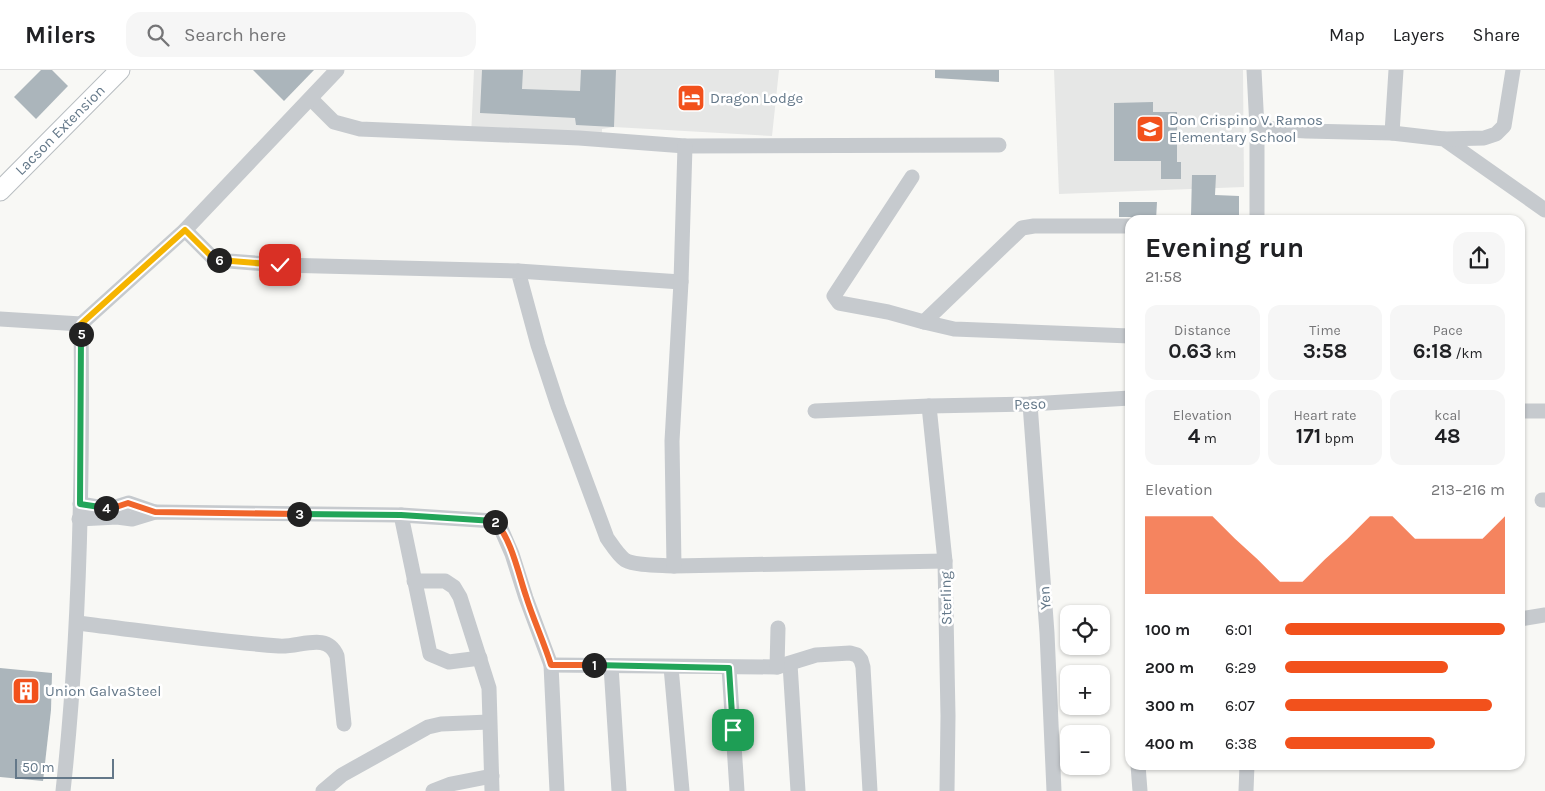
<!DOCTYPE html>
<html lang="en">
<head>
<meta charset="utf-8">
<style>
	body { margin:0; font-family:Karla,sans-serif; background:#f6f6f6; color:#202124; height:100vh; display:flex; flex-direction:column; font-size:19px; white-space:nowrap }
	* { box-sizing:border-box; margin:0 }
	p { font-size:16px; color:#757577 }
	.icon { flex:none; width:28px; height:28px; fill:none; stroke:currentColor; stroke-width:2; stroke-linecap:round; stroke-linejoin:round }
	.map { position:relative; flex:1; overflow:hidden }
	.drawer { position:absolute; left:1125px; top:145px; width:400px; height:555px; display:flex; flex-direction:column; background:#fff; border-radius:15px; box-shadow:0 1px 4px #0004 }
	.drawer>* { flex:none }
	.tools { position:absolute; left:1060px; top:535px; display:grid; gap:10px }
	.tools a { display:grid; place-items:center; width:50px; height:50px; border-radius:10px; background:#fff; box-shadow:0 1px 4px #0004; font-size:25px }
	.scale { position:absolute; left:15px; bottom:12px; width:99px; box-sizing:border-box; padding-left:5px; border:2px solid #647889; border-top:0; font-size:14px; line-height:18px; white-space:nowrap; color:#647889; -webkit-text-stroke:4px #fff; paint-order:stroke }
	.pin { position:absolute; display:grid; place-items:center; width:42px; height:42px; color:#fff; margin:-21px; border-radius:10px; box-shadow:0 2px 8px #0006 }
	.km { position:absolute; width:25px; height:25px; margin:-12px; border-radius:50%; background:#222; color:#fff; font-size:14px; line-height:25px; text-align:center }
	.round { display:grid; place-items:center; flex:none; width:52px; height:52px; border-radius:15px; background:#f6f6f6 }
	.headline { display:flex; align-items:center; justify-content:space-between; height:85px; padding:0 20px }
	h1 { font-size:28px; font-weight:700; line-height:38px }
	.figures { display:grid; grid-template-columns:repeat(3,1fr); gap:8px; height:85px; padding:5px 20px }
	.figures div { display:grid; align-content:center; border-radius:12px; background:#f6f6f6; text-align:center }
	.figures b { font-size:21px; font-weight:700 }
	.figures small { font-size:14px; font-weight:400 }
	.figures p { font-size:14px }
	.chart { height:140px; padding:10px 20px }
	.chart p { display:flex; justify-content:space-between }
	.chart svg { width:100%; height:90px; margin-top:5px; fill:#f2511c; opacity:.7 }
	ul { padding:0 20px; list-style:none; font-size:16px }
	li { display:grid; grid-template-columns:80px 60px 1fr; align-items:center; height:38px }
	li i { height:12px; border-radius:6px; background:#f2511c }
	header { display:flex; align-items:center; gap:30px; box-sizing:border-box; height:70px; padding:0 25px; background:#fff; border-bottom:1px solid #e0e0e0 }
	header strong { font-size:24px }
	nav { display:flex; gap:28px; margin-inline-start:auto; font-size:18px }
	.search { width:350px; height:45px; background:#f6f6f6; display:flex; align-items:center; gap:12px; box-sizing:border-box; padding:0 18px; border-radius:15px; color:#757577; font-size:19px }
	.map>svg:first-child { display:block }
</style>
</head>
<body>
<header>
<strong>Milers</strong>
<div class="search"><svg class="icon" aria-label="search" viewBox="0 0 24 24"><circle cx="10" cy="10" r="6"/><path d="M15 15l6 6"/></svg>Search here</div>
<nav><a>Map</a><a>Layers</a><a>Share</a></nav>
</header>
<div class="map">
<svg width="1545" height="721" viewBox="0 0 1545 721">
	<rect width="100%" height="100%" fill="#f8f8f5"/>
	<g fill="#e6e7e6">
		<path d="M474,0h305l-7,66 -158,-9 -12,2v11l-131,-3z"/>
		<path d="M1054,0h189l1,117 -185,7z"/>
	</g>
	<g fill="#abb5bb">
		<path d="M41,0h11l16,16 -32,33 -22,-22z"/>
		<path d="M253,0h61l-30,31z"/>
		<path d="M482,0h41l-1,19 58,2 1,-21h35l-2,57 -38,-2 -1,-7 -95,-5z"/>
		<path d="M935,0h64v12l-64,-4z"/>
		<path d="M1153,32v10h24v50h4v17h-20v-18h-47v-58z"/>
		<path d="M1192,105h24l-1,20 24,1v24h-25v-4h-23z"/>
		<path d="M1119,132h38l-1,18h-19l-7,-3h-11z"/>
		<path d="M0,598l52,5 -1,37 -8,71 -43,-4z"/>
	</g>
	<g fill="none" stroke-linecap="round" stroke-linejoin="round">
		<defs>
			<path id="major" d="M0,121l120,-121"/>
		</defs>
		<use href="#major" stroke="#b8bdc1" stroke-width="21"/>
		<g stroke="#c6cace" stroke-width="15">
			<path d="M1254,0l3,58v92"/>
			<path d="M311,29l23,23 26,7 219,9 106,8 314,-1"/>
			<path d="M1257,58l49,3 86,2 52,6 101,71"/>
			<path d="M1392,63l4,-63"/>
			<path d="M1444,69l40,-1 12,-4 8,-8 9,-56"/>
			<path d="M912,107l-78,119 5,7 49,9 36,10"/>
			<path d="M1130,156h-96l-12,2 -98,94 30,7 176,7"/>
			<path d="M185,160l27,27 17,4 51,4 238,6 20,74 20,61 49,132c5,7 11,17 18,22 11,6 36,5 49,6l271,-5"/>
			<path d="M518,201l163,11"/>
			<path d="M0,249l81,5 104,-94 152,-160"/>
			<path d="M1030,334l17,229 7,158"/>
			<path d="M929,336l16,155 3,155 -1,75"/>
			<path d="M815,341l114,-5 101,-2 100,-6"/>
			<path d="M1520,341h25"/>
			<path d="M1542,430h3"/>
			<path d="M80,434l24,4 12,-1 13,-4 26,9"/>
			<path d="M401,445l29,139 19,8 31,-4"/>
			<path d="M79,449l38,-2 15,2 23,-7 246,3 93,6 8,10 10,23 14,44 25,67 6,126"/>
			<path d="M674,496l-2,-125 9,-159 4,-136"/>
			<path d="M414,511h31l9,6 6,10 29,91 3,103"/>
			<path d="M1520,549l25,-4"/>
			<path d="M77,553c67,8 134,18 202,23 20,2 48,-15 58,10l7,68"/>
			<path d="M790,594l8,127"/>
			<path d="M551,595l226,2 39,-12 34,-2 7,2 4,5 2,7 7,124"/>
			<path d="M611,596l8,125"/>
			<path d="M671,597l11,124"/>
			<path d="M777,597l1,-39"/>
			<path d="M729,598l8,123"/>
			<path d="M1138,695l2,26"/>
			<path d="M63,721c17,-155 20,-312 18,-467"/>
			<path d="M323,721l19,-16 86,-48 13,-3 48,-2"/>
			<path d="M433,721l18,-7 41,-8"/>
			<path d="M1246,721l1,-26"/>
		</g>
		<use href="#major" stroke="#fff" stroke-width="19"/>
	</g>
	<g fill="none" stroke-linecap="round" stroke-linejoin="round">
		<defs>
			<path id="split-1" d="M594,595l135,3 4,62"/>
			<path id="split-2" d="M495,452c16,15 24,54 31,74 7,23 18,46 25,69h43"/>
			<path id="split-3" d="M299,444l102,1 93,6 1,1"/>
			<path id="split-4" d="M106,438l10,-1 12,-4 27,9 144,2"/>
			<path id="split-5" d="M81,264l-1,170 26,4"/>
			<path id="split-6" d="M81,264v-10l104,-94 27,27 7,3"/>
			<path id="split-7" d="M219,190l61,5"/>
		</defs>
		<use href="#split-1" stroke="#fff" stroke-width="10"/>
		<use href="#split-2" stroke="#fff" stroke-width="10"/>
		<use href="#split-3" stroke="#fff" stroke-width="10"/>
		<use href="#split-4" stroke="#fff" stroke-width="10"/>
		<use href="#split-5" stroke="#fff" stroke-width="10"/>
		<use href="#split-6" stroke="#fff" stroke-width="10"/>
		<use href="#split-7" stroke="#fff" stroke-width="10"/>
		<use href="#split-1" stroke="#22a559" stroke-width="6"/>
		<use href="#split-2" stroke="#f0652b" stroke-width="6"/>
		<use href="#split-3" stroke="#22a559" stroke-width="6"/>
		<use href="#split-4" stroke="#f0652b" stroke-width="6"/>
		<use href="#split-5" stroke="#22a559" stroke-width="6"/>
		<use href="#split-6" stroke="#f5b400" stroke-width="6"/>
		<use href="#split-7" stroke="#f5b400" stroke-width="6"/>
	</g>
	<defs>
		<symbol id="hotel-square" viewBox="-11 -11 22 22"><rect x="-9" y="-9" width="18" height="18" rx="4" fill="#f2511c" stroke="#fff"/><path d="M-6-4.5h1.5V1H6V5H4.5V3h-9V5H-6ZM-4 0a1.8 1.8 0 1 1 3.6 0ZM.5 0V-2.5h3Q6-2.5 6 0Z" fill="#fff"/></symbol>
		<symbol id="school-square" viewBox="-11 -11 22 22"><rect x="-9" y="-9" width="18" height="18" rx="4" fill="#f2511c" stroke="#fff"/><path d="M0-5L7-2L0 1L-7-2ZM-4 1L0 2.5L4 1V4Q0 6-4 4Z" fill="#fff"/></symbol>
		<symbol id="building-square" viewBox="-11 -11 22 22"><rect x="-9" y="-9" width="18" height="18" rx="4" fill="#f2511c" stroke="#fff"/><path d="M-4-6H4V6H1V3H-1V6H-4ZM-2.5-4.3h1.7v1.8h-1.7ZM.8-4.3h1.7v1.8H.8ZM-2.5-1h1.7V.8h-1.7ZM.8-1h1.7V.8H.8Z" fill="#fff"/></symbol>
	</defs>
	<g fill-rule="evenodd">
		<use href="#hotel-square" x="675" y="12" width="32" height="32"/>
		<use href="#school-square" x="1134" y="43" width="32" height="32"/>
		<use href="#building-square" x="10" y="605" width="32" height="32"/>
	</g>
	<g text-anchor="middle" stroke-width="5" stroke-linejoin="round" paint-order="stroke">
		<g font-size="15" fill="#647889" stroke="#fff" text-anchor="start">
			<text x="710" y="33">Dragon Lodge</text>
			<text x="1169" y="55">Don Crispino V. Ramos<tspan x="1169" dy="17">Elementary School</tspan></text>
			<text x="45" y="626">Union GalvaSteel</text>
		</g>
		<g font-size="15" fill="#647889" stroke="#fff">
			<text transform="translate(60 60) rotate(-45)" y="5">Lacson Extension</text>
			<text transform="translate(1030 334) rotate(-2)" y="5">Peso</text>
			<text transform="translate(946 528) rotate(-91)" y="5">Sterling</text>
			<text transform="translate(1045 528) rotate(-94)" y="5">Yen</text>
		</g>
	</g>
</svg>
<div class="tools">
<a><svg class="icon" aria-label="locate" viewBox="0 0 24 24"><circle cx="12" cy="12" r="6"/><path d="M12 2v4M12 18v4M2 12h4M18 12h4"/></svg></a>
<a>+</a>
<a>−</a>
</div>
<div class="scale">50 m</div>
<div class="pin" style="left:733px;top:660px;background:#1e9e55"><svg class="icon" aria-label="arrive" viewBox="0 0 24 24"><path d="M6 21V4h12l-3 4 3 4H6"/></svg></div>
<div class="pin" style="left:280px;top:195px;background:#d93025"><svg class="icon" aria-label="check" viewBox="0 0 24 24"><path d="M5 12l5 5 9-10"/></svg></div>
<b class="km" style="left:594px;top:595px">1</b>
<b class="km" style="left:495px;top:452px">2</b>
<b class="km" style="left:299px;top:444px">3</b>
<b class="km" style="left:106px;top:438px">4</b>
<b class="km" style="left:81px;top:264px">5</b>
<b class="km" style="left:219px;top:190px">6</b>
<section class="drawer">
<div class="headline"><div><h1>Evening run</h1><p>21:58</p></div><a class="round"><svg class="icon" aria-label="share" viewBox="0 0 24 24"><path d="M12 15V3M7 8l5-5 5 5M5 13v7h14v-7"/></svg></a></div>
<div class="figures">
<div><p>Distance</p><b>0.63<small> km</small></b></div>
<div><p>Time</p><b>3:58</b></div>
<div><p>Pace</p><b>6:18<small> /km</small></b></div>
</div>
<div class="figures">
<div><p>Elevation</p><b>4<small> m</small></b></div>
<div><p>Heart rate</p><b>171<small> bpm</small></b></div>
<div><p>kcal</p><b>48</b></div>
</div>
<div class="chart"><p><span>Elevation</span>213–216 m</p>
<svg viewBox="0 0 160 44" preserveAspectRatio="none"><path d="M0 44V6L10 6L20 6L30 6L40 17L50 27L60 38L70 38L80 27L90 17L100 6L110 6L120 17L130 17L140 17L150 17L160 6V44z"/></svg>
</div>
<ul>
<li><b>100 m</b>6:01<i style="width:100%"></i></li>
<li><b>200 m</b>6:29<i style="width:74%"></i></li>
<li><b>300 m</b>6:07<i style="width:94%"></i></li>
<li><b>400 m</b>6:38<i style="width:68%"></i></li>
</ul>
</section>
</div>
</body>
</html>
